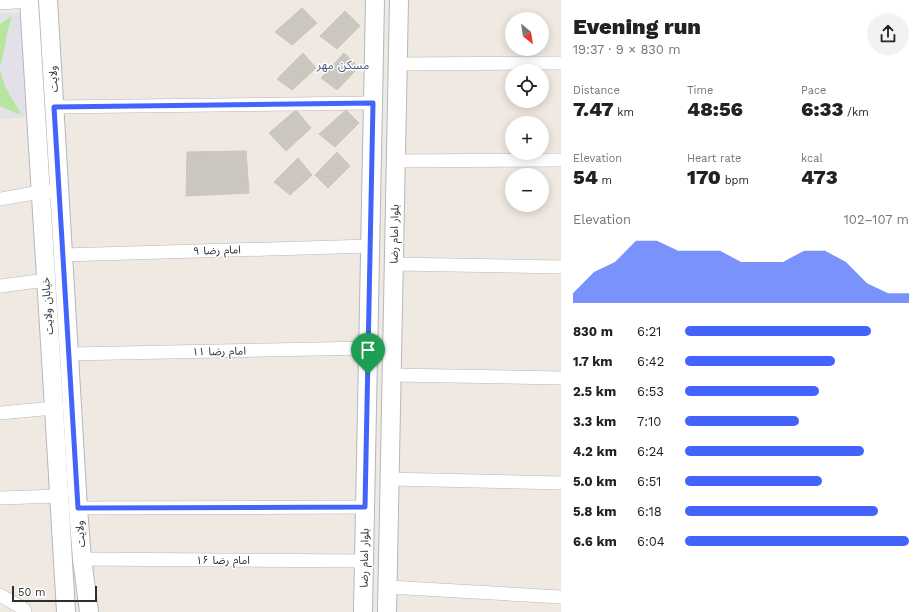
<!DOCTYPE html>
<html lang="en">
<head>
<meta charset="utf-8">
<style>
	body { margin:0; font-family:"Work Sans","Noto Sans Arabic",sans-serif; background:#f2f2f2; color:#222; height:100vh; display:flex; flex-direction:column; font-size:15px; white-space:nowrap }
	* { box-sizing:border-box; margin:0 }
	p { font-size:13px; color:#767676 }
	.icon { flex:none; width:22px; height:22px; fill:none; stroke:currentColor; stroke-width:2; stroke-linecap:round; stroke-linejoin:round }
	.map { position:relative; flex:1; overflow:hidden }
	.side { display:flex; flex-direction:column; background:#fff; width:360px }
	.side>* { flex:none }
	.needle { width:26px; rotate:150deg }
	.buttons { position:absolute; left:505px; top:12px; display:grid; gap:8px }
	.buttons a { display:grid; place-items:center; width:44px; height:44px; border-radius:50%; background:#fff; box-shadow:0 2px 10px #0003; font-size:20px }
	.scale { position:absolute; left:12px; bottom:10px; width:85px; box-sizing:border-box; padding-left:4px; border:2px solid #2e2e2e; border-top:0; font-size:11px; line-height:14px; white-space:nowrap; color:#2e2e2e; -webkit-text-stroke:3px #fff; paint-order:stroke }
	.pin { position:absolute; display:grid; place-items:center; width:34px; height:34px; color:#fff; margin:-41px -17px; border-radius:50% 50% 50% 0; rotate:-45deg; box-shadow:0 0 4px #0007 }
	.pin .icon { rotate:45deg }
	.round { display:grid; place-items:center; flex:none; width:42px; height:42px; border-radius:21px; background:#f2f2f2 }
	.summary { display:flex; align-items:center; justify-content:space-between; height:68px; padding:0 12px }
	h1 { font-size:22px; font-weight:800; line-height:30px }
	.figures { display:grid; grid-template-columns:repeat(3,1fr); gap:6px; height:68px; padding:4px 12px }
	.figures div { display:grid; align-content:center }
	.figures b { font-size:20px; font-weight:800 }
	.figures small { font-size:11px; font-weight:400 }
	.figures p { font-size:11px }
	.chart { height:112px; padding:8px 12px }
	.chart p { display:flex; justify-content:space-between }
	.chart svg { width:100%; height:72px; margin-top:4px; fill:#4264fb; opacity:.7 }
	ul { padding:0 12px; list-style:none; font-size:13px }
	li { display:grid; grid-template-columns:64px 48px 1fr; align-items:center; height:30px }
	li i { height:10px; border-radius:5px; background:#4264fb }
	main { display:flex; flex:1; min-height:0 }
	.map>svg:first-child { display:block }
</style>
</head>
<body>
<main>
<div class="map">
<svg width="561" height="612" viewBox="0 0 561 612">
	<rect width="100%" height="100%" fill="#efe9e1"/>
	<path fill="#e3e1e8" d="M22,12l5,105 -27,2v-106z"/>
	<g fill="#b6e59e">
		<path d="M12,16l-4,14 -7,35h-1v-41z"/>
		<path d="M0,73h1c3,14 12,28 20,40l-3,1 -18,-8z"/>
	</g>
	<g fill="#cbc7bf" stroke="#cbc5ba">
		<path d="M302,8l15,15 -25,22 -17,-13z"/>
		<path d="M345,11l15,15 -23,23 -17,-13z"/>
		<path d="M303,53l13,15 -24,22 -15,-11z"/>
		<path d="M344,53l15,14 -22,23 -16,-12z"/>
		<path d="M296,110l15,18 -25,23 -17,-18z"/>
		<path d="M346,110l13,13 -24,24 -16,-13z"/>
		<path d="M246,151l3,42 -63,3 1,-44z"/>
		<path d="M337,152l13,14 -22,22 -13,-13z"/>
		<path d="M298,158l14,17 -22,20 -16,-13z"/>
	</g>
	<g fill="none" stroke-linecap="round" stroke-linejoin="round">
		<defs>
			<g id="street">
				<path d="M0,3l29,-2"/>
				<path d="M398,64l163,-1"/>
				<path d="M54,107l319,-4"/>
				<path d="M396,161l165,-1"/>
				<path d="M0,199l40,-7h10"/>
				<path d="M63,255l307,-9"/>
				<path d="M394,264l167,3"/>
				<path d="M0,286l46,-6"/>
				<path d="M70,354l298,-6"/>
				<path d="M392,375l169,3"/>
				<path d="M0,413l54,-5"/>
				<path d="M390,479l171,4"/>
				<path d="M0,498l59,-2"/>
				<path d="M78,508l287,-1"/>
				<path d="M82,559l282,2"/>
				<path d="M388,587l173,10"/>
				<path d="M0,595l24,14 1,3"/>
			</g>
			<g id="secondary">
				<path d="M29,0l25,408 12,204"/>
				<path d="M48,0l30,508 4,51 7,53"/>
				<path d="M363,612l12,-612"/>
				<path d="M387,612l12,-612"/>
			</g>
		</defs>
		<use href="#street" stroke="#b4b7c1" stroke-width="14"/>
		<use href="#secondary" stroke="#b4b7c1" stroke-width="20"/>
		<use href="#street" stroke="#fff" stroke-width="13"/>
		<use href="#secondary" stroke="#fff" stroke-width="18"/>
	</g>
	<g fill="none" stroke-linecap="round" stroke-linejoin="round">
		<defs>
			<path id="route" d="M373,103l-8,404 -287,1 -24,-401z"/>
		</defs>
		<use href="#route" stroke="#fff" stroke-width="8"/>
		<use href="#route" stroke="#4264fb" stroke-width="5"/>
	</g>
	<g text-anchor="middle" stroke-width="3" stroke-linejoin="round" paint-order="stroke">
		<g font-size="11" fill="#2e2e2e" stroke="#fff">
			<text transform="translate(53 79) rotate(-93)" y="4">ولایت</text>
			<text transform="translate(394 234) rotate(-89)" y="4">بلوار امام رضا</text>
			<text transform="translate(217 250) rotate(-2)" y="4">امام رضا ۹</text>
			<text transform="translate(47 306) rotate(-94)" y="4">خیابان ولایت</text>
			<text transform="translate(219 351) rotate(-1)" y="4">امام رضا ۱۱</text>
			<text transform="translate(80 534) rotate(-94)" y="4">ولایت</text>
			<text transform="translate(364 558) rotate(-89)" y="4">بلوار امام رضا</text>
			<text x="223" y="564">امام رضا ۱۶</text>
		</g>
		<g font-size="12" fill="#4d5680" stroke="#fff">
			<text x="343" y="69">مسکن مهر</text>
		</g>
	</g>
</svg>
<div class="buttons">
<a><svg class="needle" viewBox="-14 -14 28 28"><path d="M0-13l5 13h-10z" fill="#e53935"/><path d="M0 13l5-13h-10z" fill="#767676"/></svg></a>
<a><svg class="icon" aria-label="locate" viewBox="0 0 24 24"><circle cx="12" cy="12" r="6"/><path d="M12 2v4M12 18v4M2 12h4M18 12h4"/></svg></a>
<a>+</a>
<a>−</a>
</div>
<div class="scale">50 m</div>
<div class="pin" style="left:368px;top:374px;background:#1e9e55"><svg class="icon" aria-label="arrive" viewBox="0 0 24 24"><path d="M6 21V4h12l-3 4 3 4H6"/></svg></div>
</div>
<section class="side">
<div class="summary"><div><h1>Evening run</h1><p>19:37 · 9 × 830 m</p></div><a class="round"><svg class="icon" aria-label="share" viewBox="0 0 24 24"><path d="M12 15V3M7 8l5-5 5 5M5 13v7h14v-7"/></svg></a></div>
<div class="figures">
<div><p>Distance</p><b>7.47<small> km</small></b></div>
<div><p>Time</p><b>48:56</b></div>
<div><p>Pace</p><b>6:33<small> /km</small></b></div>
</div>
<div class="figures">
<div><p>Elevation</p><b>54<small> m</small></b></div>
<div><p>Heart rate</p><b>170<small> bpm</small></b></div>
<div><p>kcal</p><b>473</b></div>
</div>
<div class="chart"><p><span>Elevation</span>102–107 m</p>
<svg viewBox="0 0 160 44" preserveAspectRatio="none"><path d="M0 44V38L10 25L20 19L30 6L40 6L50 12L60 12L70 12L80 19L90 19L100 19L110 12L120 12L130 19L140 32L150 38L160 38V44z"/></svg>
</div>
<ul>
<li><b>830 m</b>6:21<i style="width:83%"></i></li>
<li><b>1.7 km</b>6:42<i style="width:67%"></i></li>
<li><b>2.5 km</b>6:53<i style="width:60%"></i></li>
<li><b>3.3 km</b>7:10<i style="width:51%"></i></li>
<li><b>4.2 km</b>6:24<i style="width:80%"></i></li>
<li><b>5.0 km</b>6:51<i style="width:61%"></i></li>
<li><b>5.8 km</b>6:18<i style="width:86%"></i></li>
<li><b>6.6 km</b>6:04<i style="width:100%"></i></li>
</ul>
</section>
</main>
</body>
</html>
